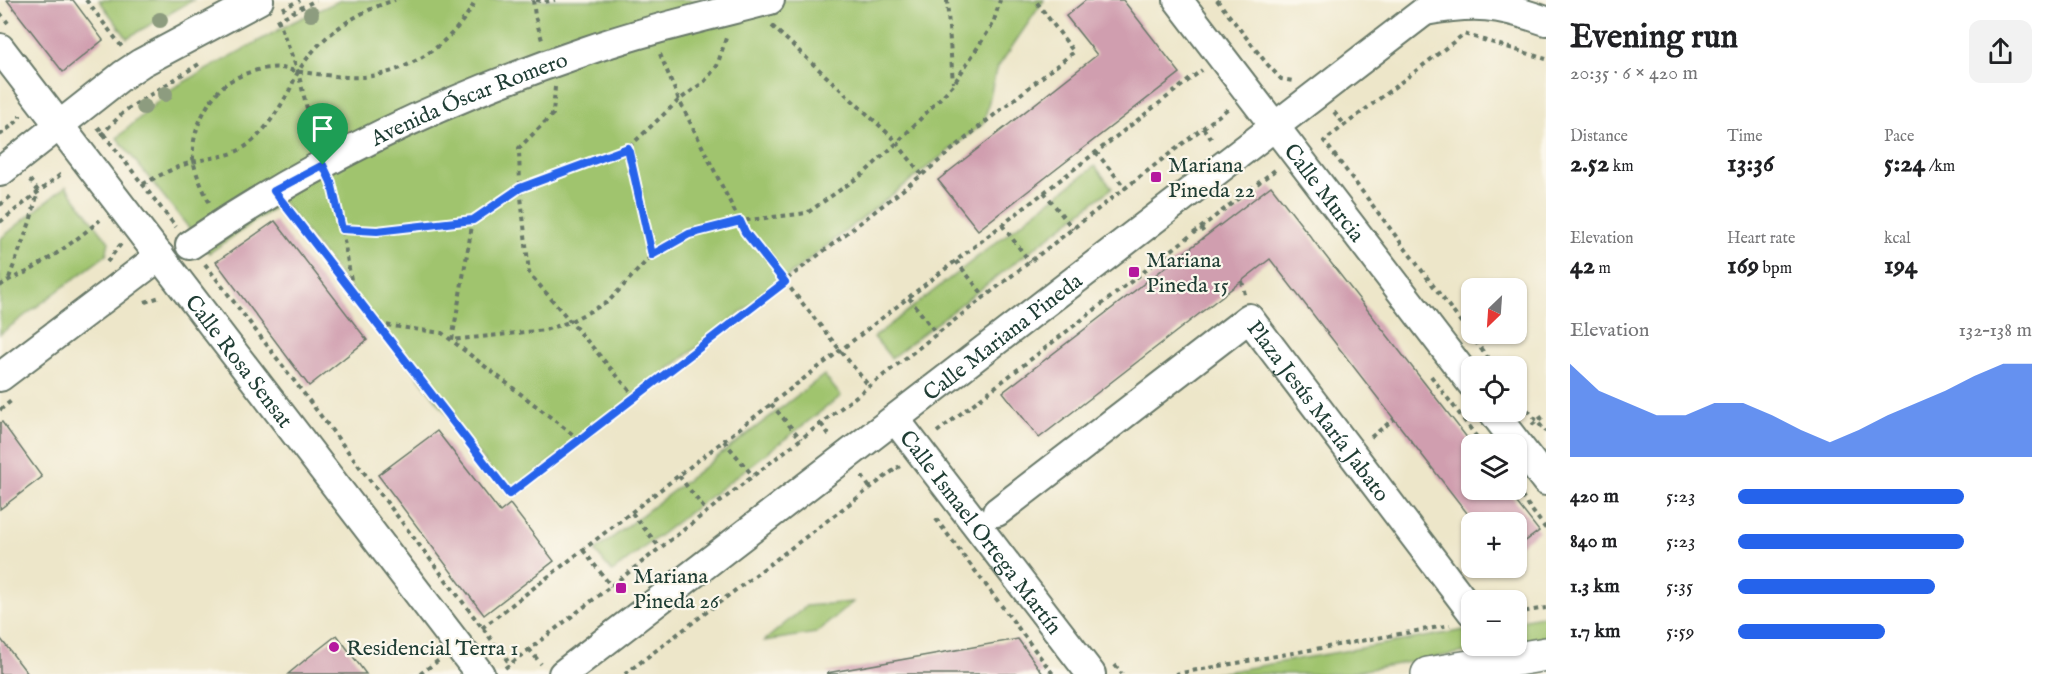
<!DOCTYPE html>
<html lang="en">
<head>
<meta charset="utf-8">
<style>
	body { margin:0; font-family:"IM FELL English",serif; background:#f2f2f2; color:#202124; height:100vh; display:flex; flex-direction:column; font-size:22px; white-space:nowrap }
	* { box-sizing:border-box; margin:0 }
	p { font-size:20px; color:#757577 }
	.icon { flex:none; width:33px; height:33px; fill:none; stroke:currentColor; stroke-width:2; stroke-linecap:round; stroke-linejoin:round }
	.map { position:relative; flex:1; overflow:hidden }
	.panel { display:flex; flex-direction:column; background:#fff; width:510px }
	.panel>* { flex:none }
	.needle { width:39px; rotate:205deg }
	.controls { position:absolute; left:1461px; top:278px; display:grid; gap:12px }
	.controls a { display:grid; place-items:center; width:66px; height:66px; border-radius:12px; background:#fff; box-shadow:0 2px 4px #0004; font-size:30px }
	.pin { position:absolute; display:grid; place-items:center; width:51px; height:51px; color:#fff; margin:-62px -26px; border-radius:50% 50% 50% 0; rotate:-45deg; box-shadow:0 0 6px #0007 }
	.pin .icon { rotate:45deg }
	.round { display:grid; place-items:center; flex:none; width:63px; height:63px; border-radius:12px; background:#f2f2f2 }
	.summary { display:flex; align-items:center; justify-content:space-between; height:102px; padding:0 24px }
	h1 { font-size:33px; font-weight:700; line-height:45px }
	.stats { display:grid; grid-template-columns:repeat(3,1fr); gap:9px; height:102px; padding:6px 24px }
	.stats div { display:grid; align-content:center }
	.stats b { font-size:26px; font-weight:700 }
	.stats small { font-size:16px; font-weight:400 }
	.stats p { font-size:16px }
	.chart { height:168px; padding:12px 24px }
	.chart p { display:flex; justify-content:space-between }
	.chart svg { width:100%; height:108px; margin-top:6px; fill:#2563eb; opacity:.7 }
	ul { padding:0 24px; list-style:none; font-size:20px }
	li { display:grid; grid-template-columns:96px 72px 1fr; align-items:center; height:45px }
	li i { height:15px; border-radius:8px; background:#2563eb }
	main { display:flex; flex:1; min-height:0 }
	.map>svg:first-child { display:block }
</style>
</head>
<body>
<main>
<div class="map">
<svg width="1546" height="674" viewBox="0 0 1546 674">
	<rect width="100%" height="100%" fill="#fbf7ec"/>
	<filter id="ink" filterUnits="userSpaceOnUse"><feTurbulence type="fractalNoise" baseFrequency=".0167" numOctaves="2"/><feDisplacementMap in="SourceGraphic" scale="12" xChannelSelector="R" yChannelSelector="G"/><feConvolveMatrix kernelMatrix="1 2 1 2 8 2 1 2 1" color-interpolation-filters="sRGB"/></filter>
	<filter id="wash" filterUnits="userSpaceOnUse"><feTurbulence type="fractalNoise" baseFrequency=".008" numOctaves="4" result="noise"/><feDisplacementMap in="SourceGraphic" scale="24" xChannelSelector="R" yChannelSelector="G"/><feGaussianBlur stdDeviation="1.35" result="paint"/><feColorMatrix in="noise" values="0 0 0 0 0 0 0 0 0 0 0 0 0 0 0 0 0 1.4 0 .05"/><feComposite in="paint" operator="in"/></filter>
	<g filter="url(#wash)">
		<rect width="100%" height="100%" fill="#ede6c9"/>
		<g fill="#a0c46e" stroke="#608051" stroke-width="1.5">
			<path d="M99,0h94l-66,38z"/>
			<path d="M341,0h703l-48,70 -12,53 -475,371 -226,-292 -74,51 -92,-115 56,-50 120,-66z"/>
			<path d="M1095,166l17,22 -221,170 -17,-21z"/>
			<path d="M66,186l43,56 -3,13 -106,79v-95z"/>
			<path d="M824,375l17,21 -229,176 -17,-21z"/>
			<path d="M853,602l-37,31 -52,8 42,-35z"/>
			<path d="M1546,615v23l-29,5 -1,-22z"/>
			<path d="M1471,629l1,16h33l-163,29h-129z"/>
		</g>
		<g id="blocks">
			<g fill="#d09eaf">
				<path d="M7,0h66l30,40 -40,32z"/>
				<path d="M1086,0h37l57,73 -202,157 -40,-50 159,-125 -31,-39z"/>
				<path d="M1271,186l201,258v45h34l33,42 -23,17v-26h-42l-204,-263 -231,179 -36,-46z"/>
				<path d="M275,221l92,119 -58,46 -93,-124z"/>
				<path d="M2,422l40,55 -42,32v-86z"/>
				<path d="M437,431l63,81 10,-8 44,57 -70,54 -106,-140z"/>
				<path d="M337,635l29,39h-78l17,-14z"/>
				<path d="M0,638l28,36h-28z"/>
				<path d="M1018,639l25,35h-216v-1z"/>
			</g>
		</g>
	</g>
	<g filter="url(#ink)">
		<use href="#blocks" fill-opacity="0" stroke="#677868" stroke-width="1.5"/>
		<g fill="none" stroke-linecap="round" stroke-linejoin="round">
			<defs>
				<g id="minor">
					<path id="s1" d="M1178,0l294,384"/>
					<path d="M1425,11c50,-9 73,-7 121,10"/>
					<path id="s2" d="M0,48l480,626"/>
					<path d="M0,172l123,-97 18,-12 118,-63"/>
					<path id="s3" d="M190,245c121,-83 257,-147 396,-194 60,-21 122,-35 184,-51"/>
					<path d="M0,377l160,-121"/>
					<path d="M1492,411l54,70"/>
					<path id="s4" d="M895,419l196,255"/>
					<path id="s5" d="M997,512l252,-194 223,294"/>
					<path id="s6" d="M563,674l876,-674"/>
				</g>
				<path id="major" d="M1428,674l118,-20"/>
			</defs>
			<use href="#minor" stroke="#677868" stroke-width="32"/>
			<use href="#major" stroke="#677868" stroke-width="36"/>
			<g stroke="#677868" stroke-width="4" stroke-dasharray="4.5 4.5" stroke-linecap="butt">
				<path d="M86,0l36,47"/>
				<path d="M533,0l2,16 7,24"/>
				<path d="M536,0l8,2 11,-2"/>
				<path d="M947,0l6,83"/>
				<path d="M1217,0l50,64 14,15 12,2"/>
				<path d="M282,9l18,-9"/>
				<path d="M0,13l8,10"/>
				<path d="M278,19l20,53 17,69"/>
				<path d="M276,21l40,-21"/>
				<path d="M772,26l121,112 29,37"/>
				<path d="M660,54l19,46 66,132 124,154"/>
				<path d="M555,87l-2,27 -34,34 1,39 9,86 107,125"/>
				<path d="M1334,112l11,13"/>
				<path d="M98,127l78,100"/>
				<path d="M1203,128l10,13"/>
				<path d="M0,135l20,-16v-4"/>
				<path d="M101,135l25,-25 73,-46"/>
				<path d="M628,148l24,107"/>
				<path d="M1096,152l30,37"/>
				<path d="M30,180l8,11"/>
				<path d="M143,184c16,-8 33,-18 50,-22 22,-6 37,-4 56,-18 16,-13 29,-33 39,-51 4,-7 6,-14 10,-21 21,-36 58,-60 97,-72"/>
				<path d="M332,187l10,42 11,62"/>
				<path d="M1044,192l29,37"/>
				<path d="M209,202c-6,-13 -12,-25 -15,-38 -6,-26 12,-65 33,-81 12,-8 29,-14 43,-15 12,-2 20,3 31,4 15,2 30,4 45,5 53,4 106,-31 130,-77"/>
				<path d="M0,205l11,-9"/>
				<path d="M289,210l220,284 413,-319 62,-52 90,-71 -39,-52"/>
				<path d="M473,220l-21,120 93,-10 24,-8 39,-20 44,-47 37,-21 51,-13 67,-8 56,-39 34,-31 56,-58 40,-61 7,-24"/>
				<path d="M0,222l60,-47h4"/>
				<path d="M1002,225l28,37"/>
				<path d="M1201,228l5,8"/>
				<path d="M342,229l35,3 96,-12 47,-33 108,-39 51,-48 25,-18 13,-16 9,-28"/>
				<path d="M956,261l29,36"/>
				<path d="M107,262l14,-18"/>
				<path d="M205,264l305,400"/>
				<path d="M9,278l21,-56 8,-30"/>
				<path d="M1242,281l3,14"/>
				<path d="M0,286c11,-9 23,-11 34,-18 23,-14 45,-30 66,-48"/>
				<path d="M909,298l28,36"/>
				<path d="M145,302l15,-5"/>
				<path d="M378,324l64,9 138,107"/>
				<path d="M1494,366l-170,-225 140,-107 82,25"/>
				<path d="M1431,376l51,68"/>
				<path d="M1516,396l30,36"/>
				<path d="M771,404l30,35"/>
				<path d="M0,410l11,-9"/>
				<path d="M821,424l10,13"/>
				<path d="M1532,425l14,-11"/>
				<path d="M937,432l338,-262 1,2"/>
				<path d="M1371,437l23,-18"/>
				<path d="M724,441l29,35"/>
				<path d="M679,476l28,36"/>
				<path d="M862,476l8,12"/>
				<path d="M1516,489l30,40"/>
				<path d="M632,513l28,35"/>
				<path d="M936,519l117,155"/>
				<path d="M583,550l28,36"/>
				<path d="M1516,613l30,-5"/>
				<path d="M482,628l720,-558"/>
				<path d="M529,649l12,15"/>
				<path d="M1115,665l7,9"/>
				<path d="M505,668l725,-561"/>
				<path d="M420,674l19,-14"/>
				<path d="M625,674l273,-207 1,2"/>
				<path d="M1175,674l275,-49"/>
			</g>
			<use href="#minor" stroke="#fff" stroke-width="28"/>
			<use href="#major" stroke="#fff" stroke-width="33"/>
		</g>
		<g fill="#8d9c7f">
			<circle cx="311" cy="14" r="8"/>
			<circle cx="160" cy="20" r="8"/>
			<circle cx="165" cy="94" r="8"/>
			<circle cx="144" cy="107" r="8"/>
		</g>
	</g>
	<g fill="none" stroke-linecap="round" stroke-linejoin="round" filter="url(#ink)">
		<defs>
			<path id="route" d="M628,148l24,107 37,-21 51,-13 5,11 40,50 -276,212 -235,-303 49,-26 8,17 11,47 35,2 96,-11 47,-32z"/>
		</defs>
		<use href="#route" stroke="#fff" stroke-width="12"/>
		<use href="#route" stroke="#2563eb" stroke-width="8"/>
	</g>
	<g fill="#b5179e" stroke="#fbf7ec" stroke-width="2">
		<rect x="1150" y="171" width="12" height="12" rx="3"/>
		<rect x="1128" y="266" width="12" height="12" rx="3"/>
		<rect x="615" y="582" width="12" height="12" rx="3"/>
		<circle cx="334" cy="647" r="6"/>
	</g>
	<g text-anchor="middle" stroke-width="4.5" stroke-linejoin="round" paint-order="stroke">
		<g font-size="22" fill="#1f3d34" stroke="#fbf7ec">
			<text dy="8" stroke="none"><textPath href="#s3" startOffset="316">Avenida Óscar Romero</textPath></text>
			<text dy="8" stroke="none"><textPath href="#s1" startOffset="242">Calle Murcia</textPath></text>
			<text dy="8" stroke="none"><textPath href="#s6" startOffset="554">Calle Mariana Pineda</textPath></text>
			<text dy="8" stroke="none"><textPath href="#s2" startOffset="394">Calle Rosa Sensat</textPath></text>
			<text dy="8" stroke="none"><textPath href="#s5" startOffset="434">Plaza Jesús María Jabato</textPath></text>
			<text dy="8" stroke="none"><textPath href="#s4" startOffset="142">Calle Ismael Ortega Martín</textPath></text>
		</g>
		<g font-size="22" fill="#1f3d34" stroke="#fbf7ec" text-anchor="start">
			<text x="1168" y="172">Mariana<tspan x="1168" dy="25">Pineda 22</tspan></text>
			<text x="1146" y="267">Mariana<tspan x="1146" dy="25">Pineda 15</tspan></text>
			<text x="633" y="583">Mariana<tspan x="633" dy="25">Pineda 26</tspan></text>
			<text x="346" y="655">Residencial Terra 1</text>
		</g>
	</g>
</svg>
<div class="controls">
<a><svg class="needle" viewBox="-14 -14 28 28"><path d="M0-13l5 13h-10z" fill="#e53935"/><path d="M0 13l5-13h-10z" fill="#757577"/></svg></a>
<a><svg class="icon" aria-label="locate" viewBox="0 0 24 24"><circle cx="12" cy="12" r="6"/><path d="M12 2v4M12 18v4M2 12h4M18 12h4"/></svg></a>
<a><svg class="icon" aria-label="layers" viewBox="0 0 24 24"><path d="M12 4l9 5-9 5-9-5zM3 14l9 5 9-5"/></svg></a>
<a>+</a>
<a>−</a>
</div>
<div class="pin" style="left:323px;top:165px;background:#1e9e55"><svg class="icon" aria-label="arrive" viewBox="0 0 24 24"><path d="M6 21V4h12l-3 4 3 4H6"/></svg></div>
</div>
<section class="panel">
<div class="summary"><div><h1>Evening run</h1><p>20:35 · 6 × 420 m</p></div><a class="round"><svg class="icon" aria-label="share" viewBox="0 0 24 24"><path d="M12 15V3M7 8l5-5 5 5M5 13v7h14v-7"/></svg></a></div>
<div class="stats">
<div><p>Distance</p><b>2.52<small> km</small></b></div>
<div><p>Time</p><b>13:36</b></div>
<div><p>Pace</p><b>5:24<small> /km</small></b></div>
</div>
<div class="stats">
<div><p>Elevation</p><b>42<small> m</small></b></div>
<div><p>Heart rate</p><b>169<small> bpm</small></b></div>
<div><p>kcal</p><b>194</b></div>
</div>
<div class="chart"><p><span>Elevation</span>132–138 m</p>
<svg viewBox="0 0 160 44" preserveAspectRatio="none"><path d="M0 44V6L10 17L20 22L30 27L40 27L50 22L60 22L70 27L80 33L90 38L100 33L110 27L120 22L130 17L140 11L150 6L160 6V44z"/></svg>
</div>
<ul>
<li><b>420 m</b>5:23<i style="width:77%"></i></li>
<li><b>840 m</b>5:23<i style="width:77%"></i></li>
<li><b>1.3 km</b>5:35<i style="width:67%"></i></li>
<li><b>1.7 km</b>5:59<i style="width:50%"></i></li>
</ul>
</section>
</main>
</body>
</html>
